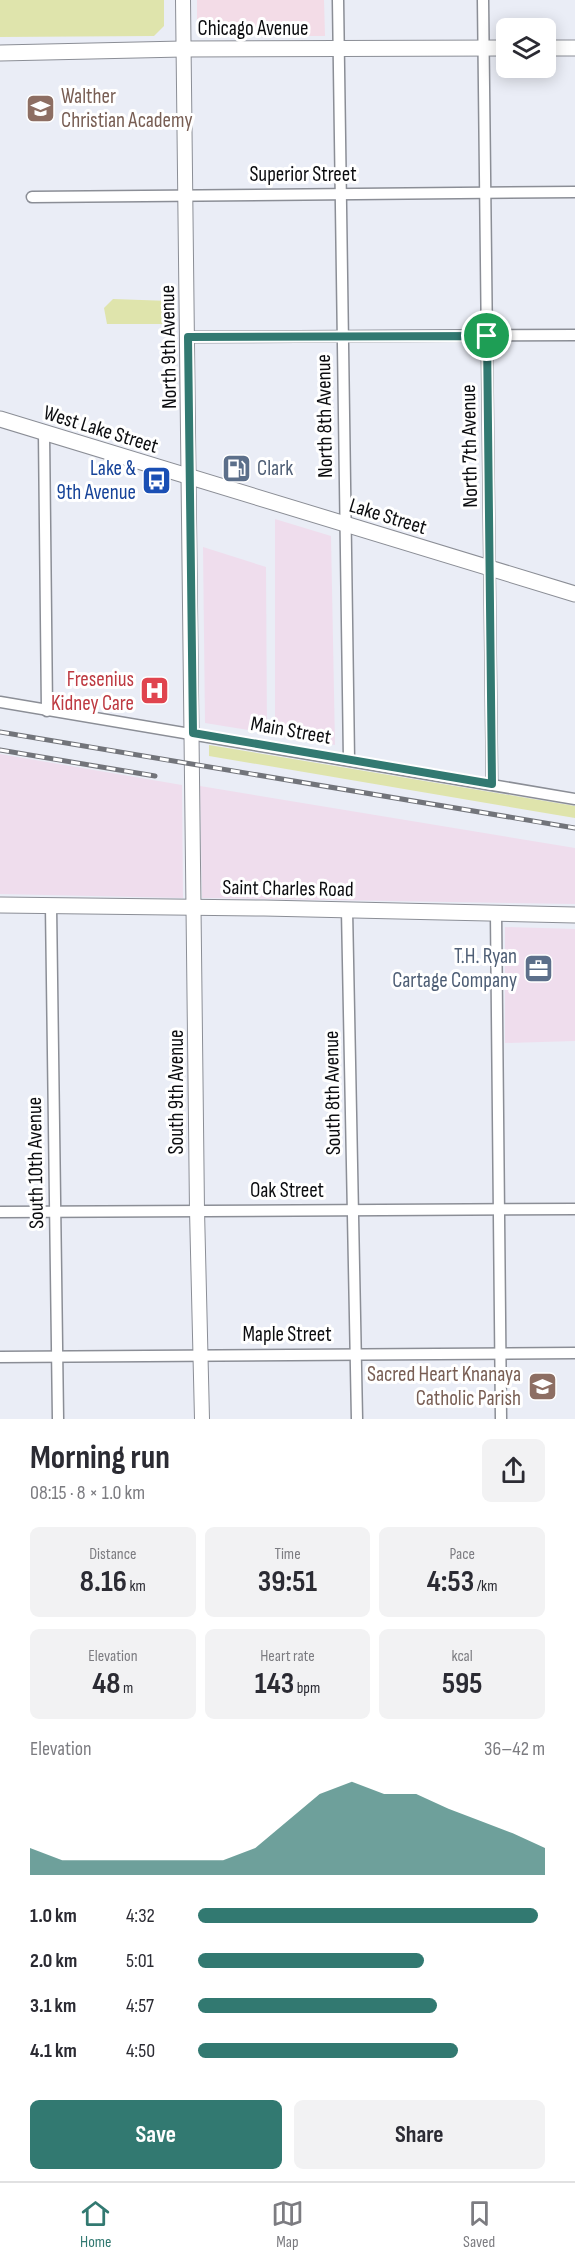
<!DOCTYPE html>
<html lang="en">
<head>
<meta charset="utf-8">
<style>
	body { margin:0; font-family:"Sofia Sans Condensed",sans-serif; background:#f2f2f3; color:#2b2b33; height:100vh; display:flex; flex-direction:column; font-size:22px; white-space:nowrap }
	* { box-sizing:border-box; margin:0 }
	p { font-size:20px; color:#7c7c81 }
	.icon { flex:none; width:33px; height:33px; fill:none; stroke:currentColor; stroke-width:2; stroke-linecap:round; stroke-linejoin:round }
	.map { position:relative; height:1419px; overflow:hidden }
	.sheet { display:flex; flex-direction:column; background:#fff; flex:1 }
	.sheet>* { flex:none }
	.buttons { position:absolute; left:496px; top:18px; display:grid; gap:12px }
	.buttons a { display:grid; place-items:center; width:60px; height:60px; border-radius:9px; background:#fff; box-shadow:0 3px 15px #0003; font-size:30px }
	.pin { position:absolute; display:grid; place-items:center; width:51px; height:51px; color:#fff; margin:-26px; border:3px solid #fff; border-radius:50%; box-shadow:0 2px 6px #0007 }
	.round { display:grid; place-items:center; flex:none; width:63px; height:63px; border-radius:9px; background:#f2f2f3 }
	.headline { display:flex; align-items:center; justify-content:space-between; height:102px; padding:0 30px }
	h1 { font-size:33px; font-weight:700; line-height:45px }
	.figures { display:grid; grid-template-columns:repeat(3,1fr); gap:9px; height:102px; padding:6px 30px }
	.figures div { display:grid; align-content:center; border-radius:9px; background:#f2f2f3; text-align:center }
	.figures b { font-size:30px; font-weight:700 }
	.figures small { font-size:16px; font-weight:400 }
	.figures p { font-size:16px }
	.chart { height:168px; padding:12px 30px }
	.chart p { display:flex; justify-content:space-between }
	.chart svg { width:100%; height:108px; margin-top:6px; fill:#327971; opacity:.7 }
	.primary-button { display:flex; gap:12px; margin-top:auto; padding:12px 30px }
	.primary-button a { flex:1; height:69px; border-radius:9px; background:#327971; color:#fff; font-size:24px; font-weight:700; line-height:69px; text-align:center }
	.primary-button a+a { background:#f2f2f3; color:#2b2b33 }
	ul { padding:0 30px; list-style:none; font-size:20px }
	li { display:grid; grid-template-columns:96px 72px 1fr; align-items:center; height:45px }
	li i { height:15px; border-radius:8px; background:#327971 }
	.dock { display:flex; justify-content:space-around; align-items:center; height:84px; border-top:2px solid #e1e1e2; background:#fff; font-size:16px; color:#7c7c81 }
	.dock a { display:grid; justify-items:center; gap:3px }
	.dock .current { color:#327971 }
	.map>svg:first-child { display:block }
</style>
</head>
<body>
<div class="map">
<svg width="575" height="1419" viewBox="0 0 575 1419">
	<rect width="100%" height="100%" fill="#eaedf6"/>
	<g fill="#efdded">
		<path d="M275,519l56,17 4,209 -60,-11z"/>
		<path d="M203,547l63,20 1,166 -62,-10z"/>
		<path d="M0,754l182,31 1,113 -183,-4z"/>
		<path d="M200,786l375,62v56l-373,-6z"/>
		<path d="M505,927l70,2v112l-70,2z"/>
	</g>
	<path fill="#f3dce7" d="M197,0h127l1,36h-128z"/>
	<g fill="#dfe4ac">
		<path d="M0,0h164v26l-10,10 -154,1z"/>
		<path d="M113,299l57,2v23h-63l-3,-16z"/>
		<path d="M209,745l366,61v12l-366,-62z"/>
	</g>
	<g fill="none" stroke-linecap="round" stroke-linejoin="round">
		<defs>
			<g id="minor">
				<path d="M338,0l11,760"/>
				<path d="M483,0l9,784"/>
				<path d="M32,197l543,-5"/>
				<path d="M188,337l387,-2"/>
				<path d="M44,433l3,278"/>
				<path d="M0,702l575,97"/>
				<path d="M51,906l7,513"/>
				<path d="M347,910l10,509"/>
				<path d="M496,913l5,506"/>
				<path d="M0,1212l575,-3"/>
				<path d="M0,1357l575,-4"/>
			</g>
			<path id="tertiary" d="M183,0l14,1210 5,209"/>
			<g id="secondary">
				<path d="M546,48h29"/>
				<path d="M0,53l183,-4 324,-1"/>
				<path d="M0,419l575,175"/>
				<path d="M0,905l264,3 311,7"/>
			</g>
		</defs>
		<use href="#minor" stroke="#8b8e96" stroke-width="13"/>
		<use href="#tertiary" stroke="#8b8e96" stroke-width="16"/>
		<use href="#secondary" stroke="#8b8e96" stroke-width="17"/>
		<use href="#minor" stroke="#fff" stroke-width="10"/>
		<use href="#tertiary" stroke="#fff" stroke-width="14"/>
		<use href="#secondary" stroke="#fff" stroke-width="15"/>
		<defs>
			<g id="rail">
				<path d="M0,732l575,96"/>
				<path d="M0,750l155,26"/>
			</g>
		</defs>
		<use href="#rail" stroke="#72747a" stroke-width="5"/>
		<use href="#rail" stroke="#fff" stroke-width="3" stroke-dasharray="9" stroke-linecap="butt"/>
	</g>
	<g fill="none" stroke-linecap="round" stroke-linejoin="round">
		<defs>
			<path id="route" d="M487,336l5,448 -299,-51 -5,-396z"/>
		</defs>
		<use href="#route" stroke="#fff" stroke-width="12"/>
		<use href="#route" stroke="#327971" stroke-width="8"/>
	</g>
	<defs>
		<symbol id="school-square" viewBox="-11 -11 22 22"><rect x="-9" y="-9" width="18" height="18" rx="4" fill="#8d6e63" stroke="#fff"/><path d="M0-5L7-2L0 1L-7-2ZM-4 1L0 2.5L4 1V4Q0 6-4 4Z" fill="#fff"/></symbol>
		<symbol id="fuel-square" viewBox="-11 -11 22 22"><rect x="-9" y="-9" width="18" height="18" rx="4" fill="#5c6f8a" stroke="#fff"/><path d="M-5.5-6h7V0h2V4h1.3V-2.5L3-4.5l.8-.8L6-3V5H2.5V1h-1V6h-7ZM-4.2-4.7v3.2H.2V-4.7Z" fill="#fff"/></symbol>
		<symbol id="bus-square" viewBox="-11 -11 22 22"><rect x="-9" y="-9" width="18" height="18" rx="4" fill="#1a4fb4" stroke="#fff"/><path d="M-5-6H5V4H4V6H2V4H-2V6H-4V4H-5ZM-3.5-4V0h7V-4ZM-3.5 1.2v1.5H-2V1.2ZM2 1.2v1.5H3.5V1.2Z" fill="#fff"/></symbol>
		<symbol id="hospital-square" viewBox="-11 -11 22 22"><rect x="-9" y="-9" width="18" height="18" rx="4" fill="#e0444e" stroke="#fff"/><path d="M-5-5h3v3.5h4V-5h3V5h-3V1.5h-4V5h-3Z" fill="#fff"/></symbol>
		<symbol id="office-square" viewBox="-11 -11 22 22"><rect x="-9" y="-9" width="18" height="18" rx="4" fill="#5c6f8a" stroke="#fff"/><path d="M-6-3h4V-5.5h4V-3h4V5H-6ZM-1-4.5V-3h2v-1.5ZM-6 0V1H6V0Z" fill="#fff"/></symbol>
	</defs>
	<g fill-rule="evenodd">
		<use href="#school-square" x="24" y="92" width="33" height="33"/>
		<use href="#fuel-square" x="220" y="452" width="33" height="33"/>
		<use href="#bus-square" x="140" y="464" width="33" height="33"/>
		<use href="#hospital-square" x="138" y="674" width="33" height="33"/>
		<use href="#office-square" x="522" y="952" width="33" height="33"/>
		<use href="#school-square" x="526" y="1370" width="33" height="33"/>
	</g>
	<g text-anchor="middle" stroke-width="6" stroke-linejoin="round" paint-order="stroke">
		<g font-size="21" fill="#0b0c0f" stroke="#fff">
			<text x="253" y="35">Chicago Avenue</text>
			<text x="303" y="181">Superior Street</text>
			<text transform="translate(168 347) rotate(-91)" y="7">North 9th Avenue</text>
			<text transform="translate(324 416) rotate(-91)" y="7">North 8th Avenue</text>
			<text transform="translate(101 429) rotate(17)" y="7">West Lake Street</text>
			<text transform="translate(469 446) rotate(-91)" y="7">North 7th Avenue</text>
			<text transform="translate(388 516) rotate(17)" y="7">Lake Street</text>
			<text transform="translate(291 730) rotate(10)" y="7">Main Street</text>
			<text transform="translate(288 888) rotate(1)" y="7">Saint Charles Road</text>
			<text transform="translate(176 1092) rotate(-90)" y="7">South 9th Avenue</text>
			<text transform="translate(332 1093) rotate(-91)" y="7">South 8th Avenue</text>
			<text transform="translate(35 1163) rotate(-91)" y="7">South 10th Avenue</text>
			<text x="287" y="1197">Oak Street</text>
			<text x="287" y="1341">Maple Street</text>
		</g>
		<g font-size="21" fill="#785e54" stroke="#fff" text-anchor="start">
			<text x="61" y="103">Walther<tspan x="61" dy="24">Christian Academy</tspan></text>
			<text x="521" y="1381" text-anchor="end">Sacred Heart Knanaya<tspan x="521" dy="24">Catholic Parish</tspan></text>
		</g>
		<g font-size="21" fill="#164399" stroke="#fff" text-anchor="end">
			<text x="136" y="475">Lake &amp;<tspan x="136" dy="24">9th Avenue</tspan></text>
		</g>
		<g font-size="21" fill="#4e5e75" stroke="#fff" text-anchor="start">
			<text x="257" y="475">Clark</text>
			<text x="517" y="963" text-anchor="end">T.H. Ryan<tspan x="517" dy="24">Cartage Company</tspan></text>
		</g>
		<g font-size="21" fill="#be3a42" stroke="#fff" text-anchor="end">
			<text x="134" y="686">Fresenius<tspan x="134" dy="24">Kidney Care</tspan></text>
		</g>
	</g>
</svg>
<div class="buttons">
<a><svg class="icon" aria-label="layers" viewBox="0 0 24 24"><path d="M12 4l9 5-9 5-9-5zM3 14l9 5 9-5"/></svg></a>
</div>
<div class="pin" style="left:487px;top:336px;background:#1e9e55"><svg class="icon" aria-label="arrive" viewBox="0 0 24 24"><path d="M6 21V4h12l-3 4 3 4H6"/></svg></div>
</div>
<section class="sheet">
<div class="headline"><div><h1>Morning run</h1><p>08:15 · 8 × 1.0 km</p></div><a class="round"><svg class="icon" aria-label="share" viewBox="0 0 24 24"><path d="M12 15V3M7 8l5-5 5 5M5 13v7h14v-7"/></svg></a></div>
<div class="figures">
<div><p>Distance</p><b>8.16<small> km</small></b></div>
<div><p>Time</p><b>39:51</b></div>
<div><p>Pace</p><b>4:53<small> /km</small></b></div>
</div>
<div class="figures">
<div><p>Elevation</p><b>48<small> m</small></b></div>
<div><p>Heart rate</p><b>143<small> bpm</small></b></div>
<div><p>kcal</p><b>595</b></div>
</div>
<div class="chart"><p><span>Elevation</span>36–42 m</p>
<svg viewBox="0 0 160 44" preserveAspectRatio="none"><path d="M0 44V33L10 38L20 38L30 38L40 38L50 38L60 38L70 33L80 22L90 11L100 6L110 11L120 11L130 17L140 22L150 27L160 33V44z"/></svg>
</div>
<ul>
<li><b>1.0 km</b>4:32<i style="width:98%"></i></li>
<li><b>2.0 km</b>5:01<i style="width:65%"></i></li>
<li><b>3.1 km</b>4:57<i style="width:69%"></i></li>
<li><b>4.1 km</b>4:50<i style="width:75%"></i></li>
</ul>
<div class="primary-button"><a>Save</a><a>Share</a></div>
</section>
<nav class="dock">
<a class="current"><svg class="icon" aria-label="home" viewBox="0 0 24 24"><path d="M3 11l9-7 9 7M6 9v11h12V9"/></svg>Home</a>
<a><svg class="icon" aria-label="map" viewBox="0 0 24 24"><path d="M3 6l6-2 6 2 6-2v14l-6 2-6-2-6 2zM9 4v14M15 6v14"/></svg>Map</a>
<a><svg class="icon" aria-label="saved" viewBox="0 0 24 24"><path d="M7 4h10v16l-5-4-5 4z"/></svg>Saved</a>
</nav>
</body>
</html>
